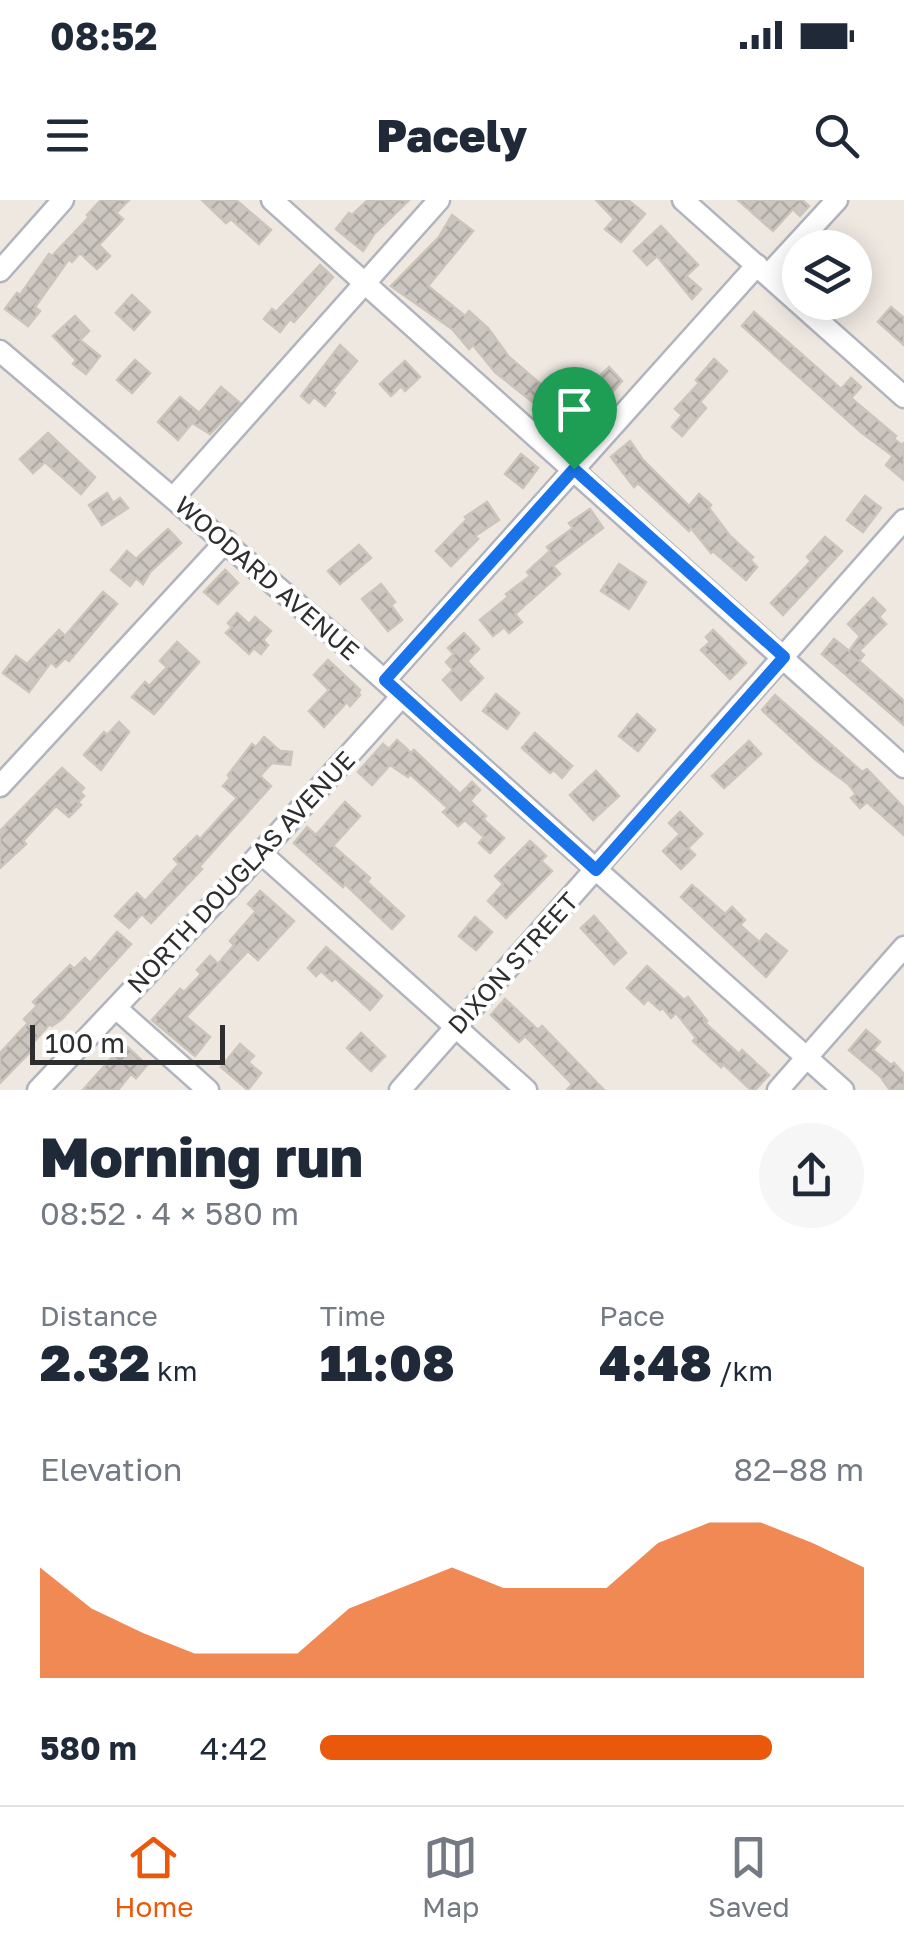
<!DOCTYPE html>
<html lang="en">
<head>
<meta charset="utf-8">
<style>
	body { margin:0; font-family:"Golos Text",sans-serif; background:#f6f6f7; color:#1f2937; height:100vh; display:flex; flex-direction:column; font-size:38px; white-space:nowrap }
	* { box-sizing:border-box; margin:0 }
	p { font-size:32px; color:#747a83 }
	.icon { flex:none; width:55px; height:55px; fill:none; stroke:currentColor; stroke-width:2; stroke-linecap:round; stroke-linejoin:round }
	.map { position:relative; height:890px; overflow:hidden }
	.details { display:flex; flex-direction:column; background:#fff; flex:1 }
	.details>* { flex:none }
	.tools { position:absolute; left:782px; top:30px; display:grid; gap:20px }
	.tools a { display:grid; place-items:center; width:90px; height:90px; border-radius:50%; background:#fff; box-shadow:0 5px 25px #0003; font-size:50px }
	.scale { position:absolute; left:30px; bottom:25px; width:195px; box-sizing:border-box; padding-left:10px; border:5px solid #2e2e2e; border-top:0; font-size:28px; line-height:35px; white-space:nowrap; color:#2e2e2e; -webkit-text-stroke:8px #fff; paint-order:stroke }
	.pin { position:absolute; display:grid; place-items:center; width:85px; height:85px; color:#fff; margin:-102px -42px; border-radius:50% 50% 50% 0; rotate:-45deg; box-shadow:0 0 10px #0007 }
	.pin .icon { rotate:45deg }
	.round { display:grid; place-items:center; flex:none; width:105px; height:105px; border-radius:52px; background:#f6f6f7 }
	.overview { display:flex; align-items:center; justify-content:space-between; height:170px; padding:0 40px }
	h1 { font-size:55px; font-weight:800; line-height:75px }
	.stats { display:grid; grid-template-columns:repeat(3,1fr); gap:15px; height:170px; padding:10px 40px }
	.stats div { display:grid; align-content:center }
	.stats b { font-size:50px; font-weight:800 }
	.stats small { font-size:28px; font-weight:400 }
	.stats p { font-size:28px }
	.chart { height:280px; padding:20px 40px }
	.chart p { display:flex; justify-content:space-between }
	.chart svg { width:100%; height:180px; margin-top:10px; fill:#ea580c; opacity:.7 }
	ul { padding:0 40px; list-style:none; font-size:32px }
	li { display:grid; grid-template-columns:160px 120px 1fr; align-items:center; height:75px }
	li i { height:25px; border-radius:12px; background:#ea580c }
	.status { display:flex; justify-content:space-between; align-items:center; height:70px; padding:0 50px; background:#fff; direction:ltr }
	.status svg { height:28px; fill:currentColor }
	header { display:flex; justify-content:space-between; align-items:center; height:130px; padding:0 40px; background:#fff; font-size:45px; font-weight:800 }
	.tab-bar { display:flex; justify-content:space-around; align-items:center; height:140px; border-top:2px solid #e0e1e3; background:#fff; font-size:28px; color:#747a83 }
	.tab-bar a { display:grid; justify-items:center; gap:5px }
	.tab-bar .selected { color:#ea580c }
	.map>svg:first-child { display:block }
</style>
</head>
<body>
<div class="status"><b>08:52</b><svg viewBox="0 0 49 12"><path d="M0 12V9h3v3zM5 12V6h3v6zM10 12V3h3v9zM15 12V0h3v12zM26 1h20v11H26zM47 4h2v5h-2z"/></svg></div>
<header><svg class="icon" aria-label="menu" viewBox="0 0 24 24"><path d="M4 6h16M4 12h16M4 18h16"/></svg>Pacely<svg class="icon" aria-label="search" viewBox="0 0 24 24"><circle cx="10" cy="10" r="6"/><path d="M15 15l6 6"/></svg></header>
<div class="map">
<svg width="904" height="890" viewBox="0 0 904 890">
	<defs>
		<pattern id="building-cross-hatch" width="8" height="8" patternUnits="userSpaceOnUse" patternTransform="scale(2.5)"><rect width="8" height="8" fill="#cbc6bf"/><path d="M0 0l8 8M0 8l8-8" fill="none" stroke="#afaaa4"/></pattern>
	</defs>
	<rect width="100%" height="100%" fill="#efe8e1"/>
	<g fill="url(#building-cross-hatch)" stroke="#cbc4ba" stroke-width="2.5">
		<path d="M101,0h28l-13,13 7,6 -24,26 11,11 -13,13 -17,-16 -8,9 -3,-3 -34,48 5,4 -12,15 -23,-17 12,-16 3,2 29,-41 3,2 37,-39 -2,-2z"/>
		<path d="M202,0h34l35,30 -12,14 -28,-25 -5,4z"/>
		<path d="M368,0h41l-35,34 -11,17 -27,-22 13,-16 3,2z"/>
		<path d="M596,0h32l17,14 -24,28 -16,-13 9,-10z"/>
		<path d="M738,0h64l7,6 -9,10 -7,-7 -20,22z"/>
		<path d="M452,15l21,16 -45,55 37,30 4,-5 19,17 21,29 63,54 22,-25 -2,-2 17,-17 13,14 -48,54 -79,-63 -22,-27 -4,4 -17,-20 -61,-43 48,-49z"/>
		<path d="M661,26l37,39 -12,11 15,13 -9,10 -35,-43 -10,9 -13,-14z"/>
		<path d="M320,65l13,12 -39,45 -4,-3 -10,13 -16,-13 8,-10 4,3z"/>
		<path d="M132,95l18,17 -16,18 -18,-17z"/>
		<path d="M891,107l13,11v27l-26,-23z"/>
		<path d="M754,112l87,77 10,-11 10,9 -10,11 45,38 -2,3 8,6 2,-2v37l-18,-15 7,-9 -31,-23 -120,-107z"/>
		<path d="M75,116l14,15 -9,9 20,16 -14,18 -13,-10 3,-4 -23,-24z"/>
		<path d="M340,145l17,16 -25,30 3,2 -10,13 -11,-9 -5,6 -8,-7z"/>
		<path d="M714,159l13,12 -27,31 6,6 -24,28 -10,-9 10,-12 -7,-6 24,-26 -3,-3z"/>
		<path d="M135,160l15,13 -18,20 -15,-13z"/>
		<path d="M405,161l15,16 -15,14 -4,-5 -10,10 -11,-12z"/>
		<path d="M221,187l19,16 -30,31 -18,-11 -14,17 -20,-18 22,-25 19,16z"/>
		<path d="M48,233l47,44 -14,17 -36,-32 -12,11 -13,-14z"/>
		<path d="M630,241l13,19 46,46 10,-12 12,11 -2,3 21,28 23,21 -3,3 7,7 -11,13 -33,-29 -2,2 -20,-25 -2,3 -51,-48 -4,4 -23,-30z"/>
		<path d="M521,254l17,14 -15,20 -18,-14z"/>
		<path d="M107,293l6,10 7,-5 8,10 -26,17 -13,-20z"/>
		<path d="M865,296l16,12 -18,24 -16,-12z"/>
		<path d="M487,302l12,18 -24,16 3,3 -27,27 -15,-15 31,-32 -2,-2z"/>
		<path d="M590,309l13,19 -50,38 7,8 -45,40 7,8 -13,11 -5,-6 -11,9 -13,-16 28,-23 -2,-3 24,-18 -3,-4 23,-21 -3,-4 26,-19 -4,-5z"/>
		<path d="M168,329l13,14 -31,29 -7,12 -7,-6 -6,8 -19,-16 16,-19 9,8z"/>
		<path d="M825,337l17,14 -59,64 -12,-12 40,-42 -4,-4z"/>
		<path d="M359,345l12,13 -31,26 -12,-13z"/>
		<path d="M619,364l27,18 -17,27 -28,-18z"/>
		<path d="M225,370l13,13 -20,21 -14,-12z"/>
		<path d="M381,384l14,18 -4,3 11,15 -14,11 -26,-32z"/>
		<path d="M103,392l14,12 -48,57 -4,-3 -9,9 -5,-5 -22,30 -26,-19 13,-17 11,8 32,-34 6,6z"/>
		<path d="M873,398l12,12 -6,7 7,7 -27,27 5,4 -5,6 45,40v24l-82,-71 12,-15 15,12 11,-15 -12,-12z"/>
		<path d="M237,413l12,11 6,-7 16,14 -8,9 5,5 -7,9 -7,-6 -5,6 -23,-21 6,-6 -4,-4z"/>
		<path d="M713,430l33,33 -16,16 -29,-29 9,-8 -4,-5z"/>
		<path d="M464,433l15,16 -12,12 16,17 -22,22 -18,-20 10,-10 -7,-8 8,-8 -6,-6z"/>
		<path d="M177,442l22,20 -45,52 -22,-17 13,-15 4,4 18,-19 -7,-6z"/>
		<path d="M328,460l32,30 -2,3 2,2 -10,11 -3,-4 -23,25 -15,-16 20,-21 -15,-15z"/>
		<path d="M496,494l23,19 -12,16 -24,-18z"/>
		<path d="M775,495l87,77 5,-3 37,39v27l-37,-33 -7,6 -9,-10 5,-4 -8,-10 -31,-23 -55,-51z"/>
		<path d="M637,514l18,16 -17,21 -19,-15z"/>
		<path d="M119,522l10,10 -28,38 -17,-15 20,-23 3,3z"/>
		<path d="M535,533l37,33 -10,12 -8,-8 -4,3 -28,-25z"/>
		<path d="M264,537l16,14 12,1 -2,13 -18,-2 -12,13 11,10 -72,81 3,2 -51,54 -9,-9 -13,14 -14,-12 22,-23 8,8 34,-37 -5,-5 23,-23 3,3 37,-41 -14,-12 7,-8 -2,-3 24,-31 4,3z"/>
		<path d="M397,540l14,13 3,-3 46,44 12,-12 8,8 -10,11 16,15 -3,3 21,19 -14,15 -11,-10 5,-6 -19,-17 -7,6 -15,-14 5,-4 -38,-34 -2,3 -18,-12 -18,20 -14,-13 25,-28 6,5z"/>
		<path d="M749,541l12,13 -37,34 -12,-12z"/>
		<path d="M62,568l22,20 -4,4 4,4 -6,6 3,3 -12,12 -13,-11 -33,35 3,3 -26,24v-37z"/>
		<path d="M596,571l23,25 -26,24 -23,-25z"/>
		<path d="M345,602l15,14 -27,30 37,32 -3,4 37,34 -12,13 -47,-45 -2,3 -49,-44 13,-16 9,8z"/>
		<path d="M680,612l22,22 -14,14 7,7 -14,14 -18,-18 17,-17 -11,-11z"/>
		<path d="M530,641l16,15 -5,5 11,10 -46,47 -18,-17 15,-17 -8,-8z"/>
		<path d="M692,685l33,29 7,-7 13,13 -5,5 19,17 7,-8 21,17 -21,26 -85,-80z"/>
		<path d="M260,691l34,30 -36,39 -10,-9 -62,66 24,20 -15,19 -43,-36 28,-31 4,3 17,-18 -4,-4 13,-14 8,8 16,-19 -4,-4 26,-30 -8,-7z"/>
		<path d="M594,716l32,37 -12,11 -33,-36z"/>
		<path d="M475,717l17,15 -16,18 -17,-14z"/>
		<path d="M117,732l14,12 -69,75 -10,7 -2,-2 -19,21 3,3 -34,35v-30l28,-30 -4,-4 13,-13 -4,-4 37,-37 4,4 11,-11 5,5z"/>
		<path d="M326,747l56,49 -12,14 -35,-32 -3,3 -11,-10 -5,5 -8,-8z"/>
		<path d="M647,766l37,34 4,-3 19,24 -2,2 34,31 3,-4 27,25 -14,15h-4l-28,-26 -2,3 -28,-26 3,-3 -20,-25 -5,5 -8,-10 -3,2 -12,-11 -4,5 -17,-16z"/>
		<path d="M505,799l33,31 4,-4 62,64h-37l5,-6 -47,-48 -6,6 -28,-27z"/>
		<path d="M866,830l14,12 -7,8 18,15 3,-2 10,11v16h-14l-10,-14 -31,-26z"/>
		<path d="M361,833l24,23 -14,15 -24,-23z"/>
		<path d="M124,844l23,21 -11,13 -5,-4 -13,16h-35z"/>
		<path d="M240,844l14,12 -6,6 13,11 -13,17 -27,-23z"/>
	</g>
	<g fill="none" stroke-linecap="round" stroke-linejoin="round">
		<defs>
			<g id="minor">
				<path d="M272,0l632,567"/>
				<path d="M683,0l221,197"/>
				<path d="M0,71l63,-71"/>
				<path d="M768,75l69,-75"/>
				<path d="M0,151l338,288 505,451"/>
				<path d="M174,297l265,-297"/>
				<path d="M385,480l372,-415"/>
				<path d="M0,586l226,-245"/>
				<path d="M261,653l265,237"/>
				<path d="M116,808l92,82"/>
				<path d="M38,890l201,-213 163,-181"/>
				<path d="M400,890l504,-570"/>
				<path d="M778,890l126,-143"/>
			</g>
		</defs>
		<use href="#minor" stroke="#b1b4be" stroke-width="25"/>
		<use href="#minor" stroke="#fff" stroke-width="20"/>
	</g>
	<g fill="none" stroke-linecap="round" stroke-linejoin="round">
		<defs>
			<path id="route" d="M574,269l210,188 -188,213 -211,-190z"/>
		</defs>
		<use href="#route" stroke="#fff" stroke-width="20"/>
		<use href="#route" stroke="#1a73e8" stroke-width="12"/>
	</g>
	<g text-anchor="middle" stroke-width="8" stroke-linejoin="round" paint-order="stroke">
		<g font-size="25" fill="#2e2e2e" stroke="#fff">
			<text transform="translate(267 378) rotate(41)" y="9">WOODARD AVENUE</text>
			<text transform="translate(241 672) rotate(-47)" y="9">NORTH DOUGLAS AVENUE</text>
			<text transform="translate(513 763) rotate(-48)" y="9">DIXON STREET</text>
		</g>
	</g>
</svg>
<div class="tools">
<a><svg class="icon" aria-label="layers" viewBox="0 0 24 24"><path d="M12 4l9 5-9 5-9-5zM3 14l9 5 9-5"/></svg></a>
</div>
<div class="scale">100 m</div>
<div class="pin" style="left:574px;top:269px;background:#1e9e55"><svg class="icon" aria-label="arrive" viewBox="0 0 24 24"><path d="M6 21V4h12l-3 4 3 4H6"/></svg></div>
</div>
<section class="details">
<div class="overview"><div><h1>Morning run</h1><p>08:52 · 4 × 580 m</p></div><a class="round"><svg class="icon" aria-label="share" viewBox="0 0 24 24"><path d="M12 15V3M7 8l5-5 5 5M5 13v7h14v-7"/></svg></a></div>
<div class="stats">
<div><p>Distance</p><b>2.32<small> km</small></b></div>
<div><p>Time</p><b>11:08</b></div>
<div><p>Pace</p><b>4:48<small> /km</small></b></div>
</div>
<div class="chart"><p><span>Elevation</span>82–88 m</p>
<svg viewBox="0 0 160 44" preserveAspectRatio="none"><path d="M0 44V17L10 27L20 33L30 38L40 38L50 38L60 27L70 22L80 17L90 22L100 22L110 22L120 11L130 6L140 6L150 11L160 17V44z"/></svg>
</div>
<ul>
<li><b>580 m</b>4:42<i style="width:83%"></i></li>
</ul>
</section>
<nav class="tab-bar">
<a class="selected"><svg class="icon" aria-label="home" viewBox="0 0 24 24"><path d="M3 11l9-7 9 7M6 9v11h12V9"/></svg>Home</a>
<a><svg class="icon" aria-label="map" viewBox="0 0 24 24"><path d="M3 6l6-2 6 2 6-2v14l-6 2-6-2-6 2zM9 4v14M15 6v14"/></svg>Map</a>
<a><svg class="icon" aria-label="saved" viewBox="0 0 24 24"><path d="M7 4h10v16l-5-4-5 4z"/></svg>Saved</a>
</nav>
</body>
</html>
